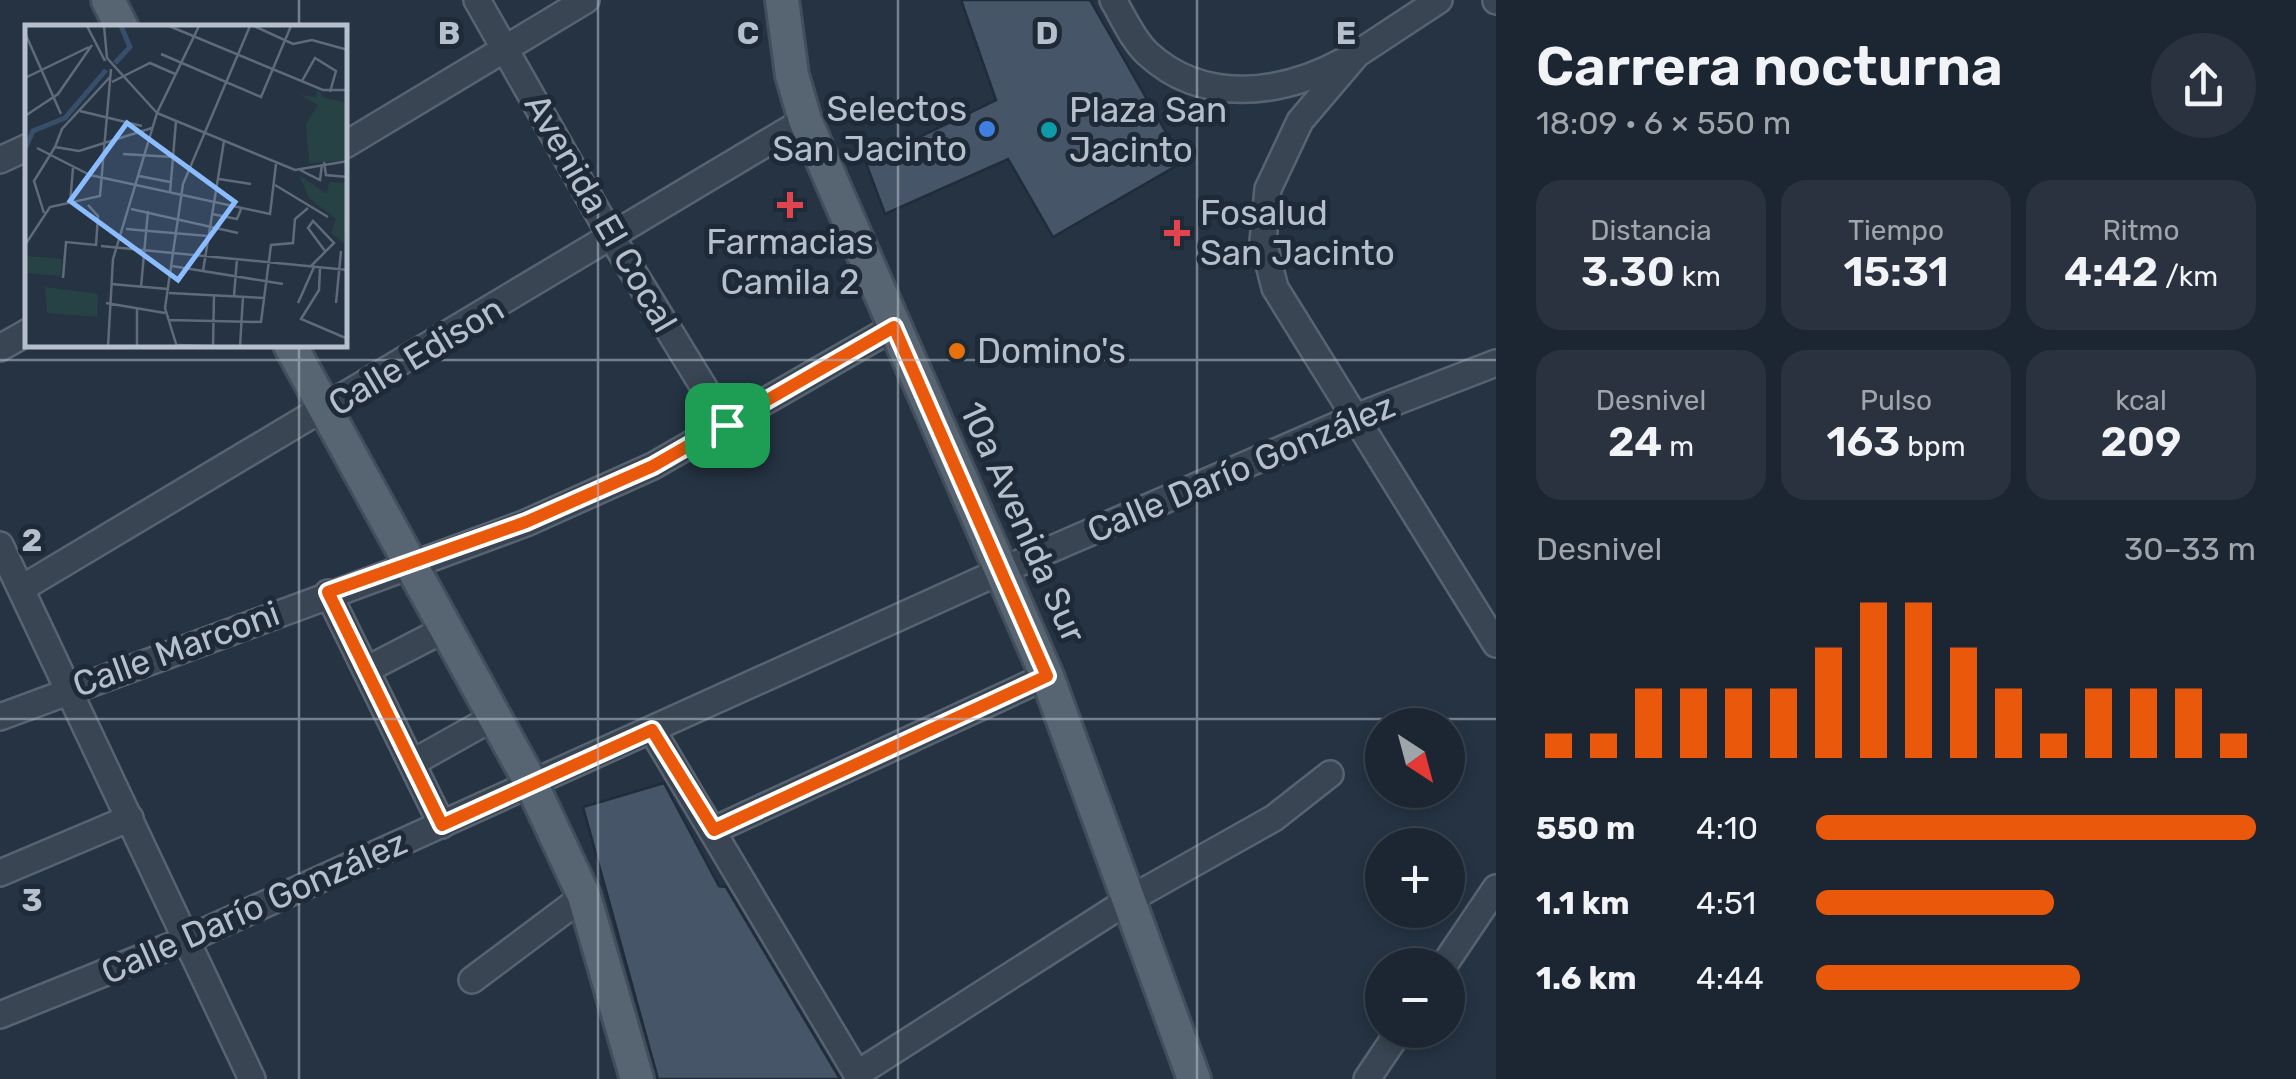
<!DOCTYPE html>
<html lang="es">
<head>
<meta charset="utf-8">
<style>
	body { margin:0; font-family:Rubik,sans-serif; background:#29323e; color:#f1f3f6; height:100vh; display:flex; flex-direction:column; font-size:38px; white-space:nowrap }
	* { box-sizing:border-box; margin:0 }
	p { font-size:32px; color:#a0a5ac }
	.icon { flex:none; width:55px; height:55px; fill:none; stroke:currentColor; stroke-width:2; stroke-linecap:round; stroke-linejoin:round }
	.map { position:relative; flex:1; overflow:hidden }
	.details { display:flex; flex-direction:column; background:#1c2632; width:800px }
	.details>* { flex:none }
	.needle { width:65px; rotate:144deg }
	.buttons { position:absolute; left:1365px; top:708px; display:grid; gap:20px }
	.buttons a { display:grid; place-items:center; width:100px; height:100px; border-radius:50%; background:#1c2632; box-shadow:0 5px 15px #0003,0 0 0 2px #3a434d; font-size:50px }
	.pin { position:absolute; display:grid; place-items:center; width:85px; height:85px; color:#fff; margin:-42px; border-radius:20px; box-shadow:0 5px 15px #0006 }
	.round { display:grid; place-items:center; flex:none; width:105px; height:105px; border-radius:52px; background:#29323e }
	.overview { display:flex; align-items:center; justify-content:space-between; height:170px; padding:0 40px }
	h1 { font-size:55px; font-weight:600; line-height:75px }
	.figures { display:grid; grid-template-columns:repeat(3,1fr); gap:15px; height:170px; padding:10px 40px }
	.figures div { display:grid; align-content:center; border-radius:25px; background:#29323e; text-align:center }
	.figures b { font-size:42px; font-weight:600 }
	.figures small { font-size:28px; font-weight:400 }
	.figures p { font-size:28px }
	.chart { height:280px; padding:20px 40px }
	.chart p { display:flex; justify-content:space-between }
	.chart svg { width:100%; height:180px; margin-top:10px; stroke:#ea580c; stroke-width:6 }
	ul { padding:0 40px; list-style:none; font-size:32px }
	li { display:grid; grid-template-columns:160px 120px 1fr; align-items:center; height:75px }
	li i { height:25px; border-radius:12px; background:#ea580c }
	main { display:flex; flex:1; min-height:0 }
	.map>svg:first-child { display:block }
</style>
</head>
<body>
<main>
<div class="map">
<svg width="1496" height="1079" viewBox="0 0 1496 1079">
	<rect width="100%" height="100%" fill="#253343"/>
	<g fill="#465567" stroke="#202c3a" stroke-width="2.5">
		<path d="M961,0h129l93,162 -130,75 -45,-78 -123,55 -19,-51 130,-63z"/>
		<path d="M664,783l55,103 7,1 114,192h-182l-75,-272z"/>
	</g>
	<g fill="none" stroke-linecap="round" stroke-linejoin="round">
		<defs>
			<g id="minor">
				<path d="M477,0l134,236 116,189"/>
				<path d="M1113,0c10,17 20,40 34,53 56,52 134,42 197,8"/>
				<path d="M1439,0l-82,54 -57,67 -32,68 -5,52 12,47 221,356"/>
				<path d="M1496,0v1"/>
				<path d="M345,145l241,-145"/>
				<path d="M0,160l28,-13"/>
				<path d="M0,348l28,-16"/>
				<path d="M0,545l252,534"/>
				<path d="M24,587l781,-467"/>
				<path d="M328,593l114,232"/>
				<path d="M366,670l79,-41"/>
				<path d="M0,717l526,-194 127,-57 241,-139"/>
				<path d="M652,730l208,349"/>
				<path d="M412,763l82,-46"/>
				<path d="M714,830l333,-154"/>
				<path d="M0,873l130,-55"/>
				<path d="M1444,965l52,-77"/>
				<path d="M472,980l112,-84"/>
				<path d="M0,1015l188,-76 813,-368 355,-154 140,-54"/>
				<path d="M857,1074l275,-176 142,-80 56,-44"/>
				<path d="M1367,1079l33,-49"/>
			</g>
			<g id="major">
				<path d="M108,0l14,28"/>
				<path d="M782,0l10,75 13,45 242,556 147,403"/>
				<path d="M290,345l242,440 52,111 53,183"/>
			</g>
		</defs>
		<use href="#minor" stroke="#576370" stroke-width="30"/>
		<use href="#major" stroke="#434e5c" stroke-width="38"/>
		<use href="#minor" stroke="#394552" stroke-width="25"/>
		<use href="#major" stroke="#576472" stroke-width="32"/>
	</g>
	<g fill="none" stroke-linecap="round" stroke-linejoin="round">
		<defs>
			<path id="route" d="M894,327l153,349 -333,154 -62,-100 -210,95 -114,-233 198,-70 127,-56z"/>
		</defs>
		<use href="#route" stroke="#fff" stroke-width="20"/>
		<use href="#route" stroke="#ea580c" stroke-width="12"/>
	</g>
	<path fill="none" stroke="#b6c0cc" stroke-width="2.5" stroke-opacity="0.55" d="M299,0v28M598,0v1079M898,0v1079M1197,0v1079M299,345v734M0,360h1496M0,719h1496"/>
	<circle fill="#3f7fe0" stroke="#1e2a38" stroke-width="4" cx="987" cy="129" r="10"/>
	<circle fill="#0f9aa8" stroke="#1e2a38" stroke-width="4" cx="1049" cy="130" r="10"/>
	<g fill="#e0444e" stroke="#1e2a38" stroke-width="4">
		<path d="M785 190h10v10h10v10h-10v10h-10v-10h-10v-10h10z"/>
		<path d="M1172 218h10v10h10v10h-10v10h-10v-10h-10v-10h10z"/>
	</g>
	<circle fill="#e8710a" stroke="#1e2a38" stroke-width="4" cx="957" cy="351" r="10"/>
	<g text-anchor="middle" stroke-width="10" stroke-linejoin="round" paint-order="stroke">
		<g font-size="35" fill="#b6c0cc" stroke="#1e2a38" text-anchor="start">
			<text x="967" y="121" text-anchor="end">Selectos<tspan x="967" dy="40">San Jacinto</tspan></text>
			<text x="1069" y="122">Plaza San<tspan x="1069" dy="40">Jacinto</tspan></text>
			<text x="1200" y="225">Fosalud<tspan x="1200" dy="40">San Jacinto</tspan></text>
			<text x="790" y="254" text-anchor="middle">Farmacias<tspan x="790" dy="40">Camila 2</tspan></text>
			<text x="977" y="363">Domino's</text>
		</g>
		<g font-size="35" fill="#b6c0cc" stroke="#1e2a38">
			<text transform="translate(601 213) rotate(60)" y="12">Avenida El Cocal</text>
			<text transform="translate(416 356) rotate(-31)" y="12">Calle Edison</text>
			<text transform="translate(1241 468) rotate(-23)" y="12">Calle Darío González</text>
			<text transform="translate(1023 522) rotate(66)" y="12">10a Avenida Sur</text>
			<text transform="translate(176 649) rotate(-20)" y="12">Calle Marconi</text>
			<text transform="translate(254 907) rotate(-24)" y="12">Calle Darío González</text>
		</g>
	</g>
	<g transform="translate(25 25)">
		<rect width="322" height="322" fill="#253343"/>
		<path d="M293,64l5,8 24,6v57l-38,3 -3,-39 12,-19 -18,-10 16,2zM274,150l28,19 2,-12 18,1 -3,60 -13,-10 5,-14 -27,-21z" fill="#274244"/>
		<path d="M1,231l36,3 -1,17 -36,-3zM20,262l53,7 -1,23 -50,-4z" fill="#274244"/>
		<path fill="none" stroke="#384f6b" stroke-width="5" d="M90,38l15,-16 -9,-21M0,124l8,-18 32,-13 41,-48"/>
		<path fill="none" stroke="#5f6b7a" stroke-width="2.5" d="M62,1l18,35M79,1l3,32 50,55M144,1l154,64h25M229,1l39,18 19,-4 36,10M0,8l36,81M136,29l100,43 30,-71M85,52l-48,52 -7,18 24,4 73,-23M0,53l64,-31M277,56l13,-23 21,13 -6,21M87,57l38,-19 25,11M55,86l62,15M132,88l138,57 53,-9M0,91l33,-22 34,-49M12,123l53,27 180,39 6,-50M98,129l50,3M299,137l2,13 22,2M275,145l20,10 2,-16M114,151l31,6M194,154l32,5M250,160l53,32M145,168l6,-72M45,179l3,-36M106,184l107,24M19,188l-10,-32 21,-34M187,189l25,5 4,-10M101,204l82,7M0,220l25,-38 50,-11 11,-127M76,221l247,24M147,241l111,18M285,242l24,-24 -21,-22 -5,7 17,23M295,243l-1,22 -18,29 47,20M178,246l21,-130M38,253l3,-36 30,3 2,-29 -10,-11M86,259l57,5M116,262l7,-76M144,268l96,5M209,271l3,-37M81,278l59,10M273,278l16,-36M311,278l5,-52M143,295l93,2 10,-77 22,-2 2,-24 13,-11M153,320l34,1M83,322l5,-88 44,-146 42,-87M112,322v-38M152,322l-12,-39 18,-124 67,-158M188,322l1,-52M215,322l3,-51M252,322h31"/>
		<path fill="#8bbcfd" fill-opacity="0.15" stroke="#8bbcfd" stroke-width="5" d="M102,98l108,79 -57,78 -108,-79z"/>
		<rect width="322" height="322" fill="none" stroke="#b6c0cc" stroke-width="5"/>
	</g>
	<g font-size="32" text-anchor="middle" font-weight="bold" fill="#b6c0cc" stroke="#1e2a38" stroke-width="10" stroke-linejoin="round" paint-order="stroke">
		<text x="449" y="44">B</text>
		<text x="748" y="44">C</text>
		<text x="1047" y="44">D</text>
		<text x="1346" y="44">E</text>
		<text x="32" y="551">2</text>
		<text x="32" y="911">3</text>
	</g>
</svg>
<div class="buttons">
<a><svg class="needle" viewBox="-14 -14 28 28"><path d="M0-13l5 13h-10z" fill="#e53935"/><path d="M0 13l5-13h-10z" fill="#a0a5ac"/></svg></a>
<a>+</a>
<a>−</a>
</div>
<div class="pin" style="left:727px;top:425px;background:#1e9e55"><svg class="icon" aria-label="arrive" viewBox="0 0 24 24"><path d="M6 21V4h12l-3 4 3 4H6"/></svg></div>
</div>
<section class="details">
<div class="overview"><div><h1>Carrera nocturna</h1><p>18:09 · 6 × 550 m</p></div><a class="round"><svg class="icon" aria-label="share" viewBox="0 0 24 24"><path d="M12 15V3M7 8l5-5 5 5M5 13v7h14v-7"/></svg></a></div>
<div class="figures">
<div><p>Distancia</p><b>3.30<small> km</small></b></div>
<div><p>Tiempo</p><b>15:31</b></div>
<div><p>Ritmo</p><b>4:42<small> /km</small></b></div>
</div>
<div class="figures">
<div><p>Desnivel</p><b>24<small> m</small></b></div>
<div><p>Pulso</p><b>163<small> bpm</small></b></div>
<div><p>kcal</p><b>209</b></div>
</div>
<div class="chart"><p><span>Desnivel</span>30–33 m</p>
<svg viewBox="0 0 160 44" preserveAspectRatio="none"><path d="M5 44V38M15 44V38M25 44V27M35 44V27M45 44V27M55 44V27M65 44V17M75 44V6M85 44V6M95 44V17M105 44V27M115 44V38M125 44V27M135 44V27M145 44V27M155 44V38"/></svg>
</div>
<ul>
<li><b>550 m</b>4:10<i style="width:100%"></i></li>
<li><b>1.1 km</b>4:51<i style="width:54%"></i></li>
<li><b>1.6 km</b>4:44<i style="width:60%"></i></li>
</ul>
</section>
</main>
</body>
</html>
